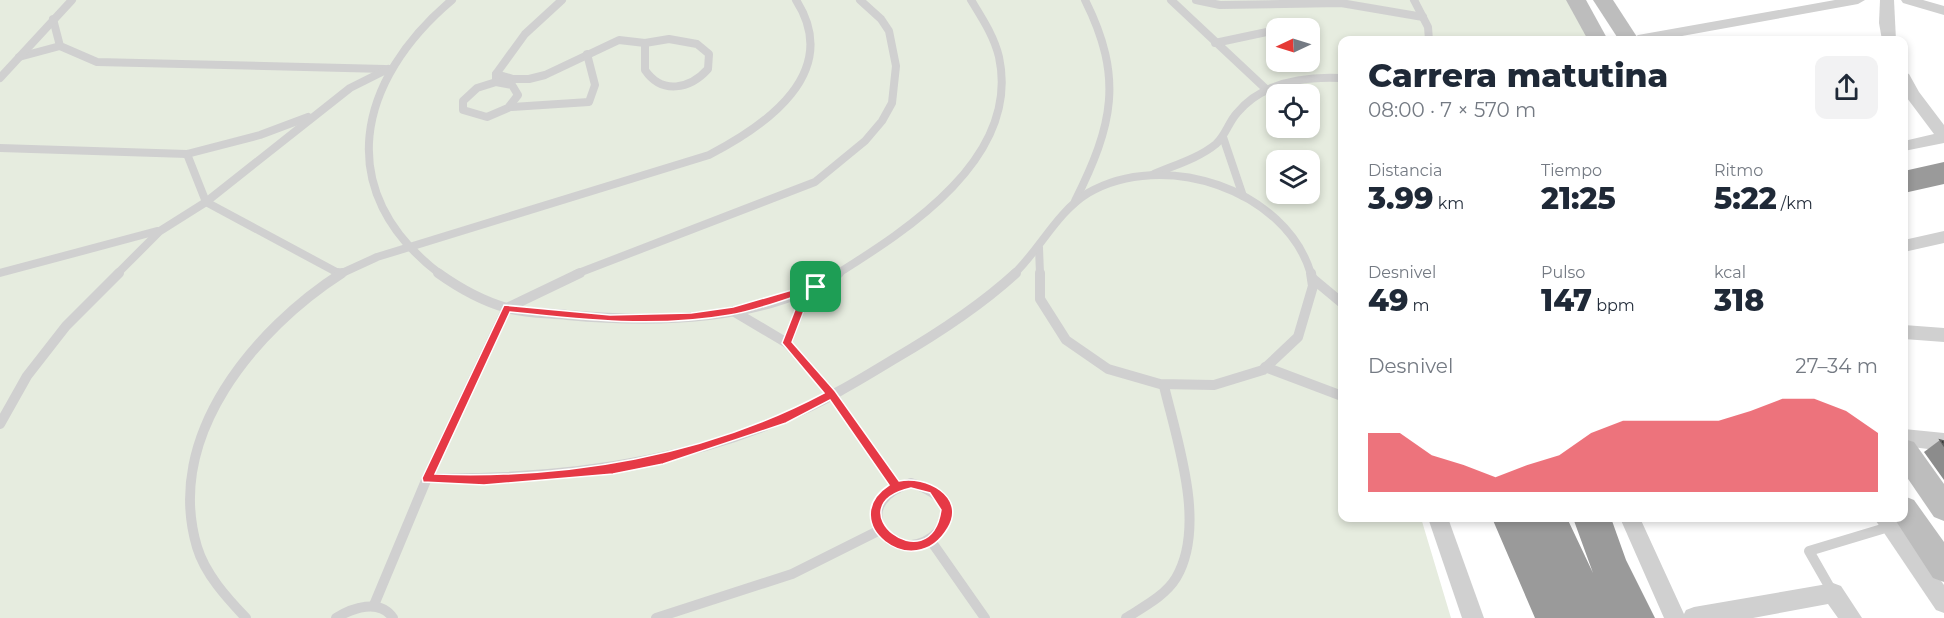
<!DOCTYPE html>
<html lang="es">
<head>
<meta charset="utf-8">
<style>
	body { margin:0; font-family:Montserrat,sans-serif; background:#f2f2f3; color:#1f2937; height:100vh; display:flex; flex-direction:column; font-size:22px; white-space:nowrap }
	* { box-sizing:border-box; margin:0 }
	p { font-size:20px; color:#747a83 }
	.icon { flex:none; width:33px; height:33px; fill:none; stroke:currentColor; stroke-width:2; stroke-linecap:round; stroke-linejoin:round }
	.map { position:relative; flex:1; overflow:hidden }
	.panel { position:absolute; left:1338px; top:36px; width:570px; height:486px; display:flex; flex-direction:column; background:#fff; border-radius:12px; box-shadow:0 3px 9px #0003 }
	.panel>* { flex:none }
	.needle { width:39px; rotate:266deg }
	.tools { position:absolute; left:1266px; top:18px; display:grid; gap:12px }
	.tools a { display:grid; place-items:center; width:54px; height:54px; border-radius:12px; background:#fff; box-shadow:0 3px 9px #0003; font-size:30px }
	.pin { position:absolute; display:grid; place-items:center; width:51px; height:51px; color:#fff; margin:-26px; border-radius:12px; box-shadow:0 3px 9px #0006 }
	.round { display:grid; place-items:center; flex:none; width:63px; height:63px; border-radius:12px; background:#f2f2f3 }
	.head { display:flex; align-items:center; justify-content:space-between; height:102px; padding:0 30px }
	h1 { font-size:33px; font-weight:800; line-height:45px }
	.figures { display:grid; grid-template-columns:repeat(3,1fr); gap:9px; height:102px; padding:6px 30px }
	.figures div { display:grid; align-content:center }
	.figures b { font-size:30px; font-weight:800 }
	.figures small { font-size:16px; font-weight:400 }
	.figures p { font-size:16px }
	.chart { height:168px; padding:12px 30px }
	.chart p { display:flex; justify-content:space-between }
	.chart svg { width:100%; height:108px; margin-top:6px; fill:#e63946; opacity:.7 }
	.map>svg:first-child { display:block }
</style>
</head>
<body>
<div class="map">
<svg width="1944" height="618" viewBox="0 0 1944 618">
	<rect width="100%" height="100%" fill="#fff"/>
	<path fill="#e6ecdf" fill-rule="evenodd" d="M0,0h1571l21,40h-250v478h79l30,100h-1451zM1276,28h34v34h-34zM1276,94h34v34h-34zM1276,160h34v34h-34z"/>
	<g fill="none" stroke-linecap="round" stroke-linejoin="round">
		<g stroke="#d0d0d0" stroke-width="8">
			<path d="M1171,0l96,90"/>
			<path d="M1196,0l24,5 121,-2 82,14"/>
			<path d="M1414,0l14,27 1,13"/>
			<path d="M53,19l7,27 37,16 288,7"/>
			<path d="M1302,28h10"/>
			<path d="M669,39l28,5 12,10 -1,15c-18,20 -46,26 -63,1v-27z"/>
			<path d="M1215,43l61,-13"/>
			<path d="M19,57l41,-11"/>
			<path d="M496,74l17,5h16l16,-4 74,-35 26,3"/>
			<path d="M0,78l72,-78"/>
			<path d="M496,79v-5l29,-40 37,-34"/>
			<path d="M496,82l16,3 6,10 -10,13 -21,9 -24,-7v-9l14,-13z"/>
			<path d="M512,107l77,-5 6,-17 -8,-31"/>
			<path d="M1223,137l20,59"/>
			<path d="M0,148l187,6 73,-19 48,-18"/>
			<path d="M187,154l19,48 134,72"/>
			<path d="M1154,174c21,-9 45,-16 62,-30 10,-9 12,-21 21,-31 26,-31 66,-37 105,-35"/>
			<path d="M1075,201c38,-76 49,-123 10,-201"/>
			<path d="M1039,248l1,26"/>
			<path d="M0,273l157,-42"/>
			<path d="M117,274l43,-43 46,-29 144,-114 38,-19"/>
			<path d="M340,274l37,-17 332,-102c56,-29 134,-82 87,-155"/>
			<path d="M440,274c-109,-83 -83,-194 12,-274"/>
			<path d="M576,274l239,-92 50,-41 17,-20 10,-18 4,-37 -7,-35 -8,-12 -21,-19"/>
			<path d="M837,274c70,-44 184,-116 162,-217 -5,-21 -17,-39 -28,-57"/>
			<path d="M1014,274c26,-25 43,-62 74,-81 75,-44 198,-4 223,81"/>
		</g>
		<g stroke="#d0d0d0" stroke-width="10">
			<path d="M338,273l2,1"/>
			<path d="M438,273c21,15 44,28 69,35 19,5 40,5 60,7 88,8 195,7 272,-42"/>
			<path d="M1040,273v26l26,41 42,29 52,15 54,1 49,-15 35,-33 15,-51 -2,-13"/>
			<path d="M1312,278l30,25"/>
			<path d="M733,311l54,32 45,51 64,92"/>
			<path d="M787,343l14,-36 15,-20"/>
			<path d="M1265,367l77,29"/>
			<path d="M0,424l27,-48 39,-50 53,-53"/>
			<path d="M427,478c120,2 243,-11 355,-59 39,-16 76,-38 112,-60 43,-25 85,-52 122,-86"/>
			<path d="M911,483c81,25 -1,90 -28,49 -16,-25 5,-42 28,-49z"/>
			<path d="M931,541l54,77"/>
			<path d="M1833,593l-24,-42 83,-25"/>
			<path d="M374,605l53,-127 80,-170 73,-35"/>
			<path d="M246,618c-19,-20 -41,-44 -49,-71 -33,-111 58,-218 145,-274"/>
			<path d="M336,618c16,-10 44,-20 57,0"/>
			<path d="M656,618l136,-44 88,-44"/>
			<path d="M1126,618c17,-11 39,-22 50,-40 31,-52 1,-137 -12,-192"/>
		</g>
		<g fill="#d0d0d0" fill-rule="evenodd">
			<path d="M1835,0h30l-7,4 -198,36h-29l7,-5z"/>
			<path d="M1880,0h14l2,40h-14l-3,-17z"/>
			<path d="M1901,0h22l21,6v9l-41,-12z"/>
			<path d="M1904,72l5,2 10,18 25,33v18l-40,8v-10l30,-7 -30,-40z"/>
			<path d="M1944,231v12l-40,9v-12z"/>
			<path d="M1904,325l40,3v14l-40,-3z"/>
			<path d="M1904,429l40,4v18l-40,-5z"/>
			<path d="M1428,518h20l36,100h-22z"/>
			<path d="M1620,518h20l44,96 2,-4 8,-3 139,-24 8,3 21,32h-24l-10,-14 -75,14h-89z"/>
			<path d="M1874,518h22l48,67v28l-8,-3z"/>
		</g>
		<g fill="#bdbdbd" fill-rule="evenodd">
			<path d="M1566,0h20l22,40h-20z"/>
			<path d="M1593,0h20l26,40h-20z"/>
			<path d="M1904,439l10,3 30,42v37l-10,-4 -30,-44z"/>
			<path d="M1904,496l10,4 30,42v40l-11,-4 -39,-60h10z"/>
		</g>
		<g fill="#9a9a9a" fill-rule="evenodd">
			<path d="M1944,162v22l-40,9v-22z"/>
			<path d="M1492,518h75l26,55 -20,-55h38l15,42 29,58h-120z"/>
		</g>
	</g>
	<path fill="#8c8c8c" d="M1940,440l4,1v39l-20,-28z"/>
	<path fill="#1a1a1a" stroke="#5f5f5f" stroke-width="1.5" d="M1940,440l4,1v5z"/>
	<path fill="#e63946" stroke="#fff" stroke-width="1.5" fill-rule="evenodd" d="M816,283l4,4 -15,21 -13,34 43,49 64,90c26,-6 68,15 49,47 -34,58 -114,-7 -59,-43l-59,-85 -44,23 -123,41 -50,10 -129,11 -61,-3 -1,-4 82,-173 106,10 81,-2 42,-6zM805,293l-9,14 -14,36 42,50c-119,63 -256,86 -389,81l75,-162c74,8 146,16 220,3 25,-4 51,-14 75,-22zM911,488l19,5 11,17c-11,74 -108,-4 -30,-22z"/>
</svg>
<div class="tools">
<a><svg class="needle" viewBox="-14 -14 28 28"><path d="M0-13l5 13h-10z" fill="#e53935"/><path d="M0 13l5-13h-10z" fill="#747a83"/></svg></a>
<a><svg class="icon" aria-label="locate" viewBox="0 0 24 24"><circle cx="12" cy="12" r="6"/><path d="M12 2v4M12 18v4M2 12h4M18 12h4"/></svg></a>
<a><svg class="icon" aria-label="layers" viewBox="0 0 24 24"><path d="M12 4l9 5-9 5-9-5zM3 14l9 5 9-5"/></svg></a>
</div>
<div class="pin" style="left:816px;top:287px;background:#1e9e55"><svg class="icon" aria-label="arrive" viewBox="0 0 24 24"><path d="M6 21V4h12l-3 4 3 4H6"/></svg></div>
<section class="panel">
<div class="head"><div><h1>Carrera matutina</h1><p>08:00 · 7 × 570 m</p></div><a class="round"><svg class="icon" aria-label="share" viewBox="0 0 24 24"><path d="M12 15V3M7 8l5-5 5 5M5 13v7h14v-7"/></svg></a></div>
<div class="figures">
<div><p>Distancia</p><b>3.99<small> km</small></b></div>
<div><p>Tiempo</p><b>21:25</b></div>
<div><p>Ritmo</p><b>5:22<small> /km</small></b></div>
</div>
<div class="figures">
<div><p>Desnivel</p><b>49<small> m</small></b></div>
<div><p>Pulso</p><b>147<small> bpm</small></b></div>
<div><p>kcal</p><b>318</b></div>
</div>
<div class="chart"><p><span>Desnivel</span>27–34 m</p>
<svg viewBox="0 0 160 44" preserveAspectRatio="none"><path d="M0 44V20L10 20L20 29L30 33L40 38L50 33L60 29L70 20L80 15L90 15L100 15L110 15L120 11L130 6L140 6L150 11L160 20V44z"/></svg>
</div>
</section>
</div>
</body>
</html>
